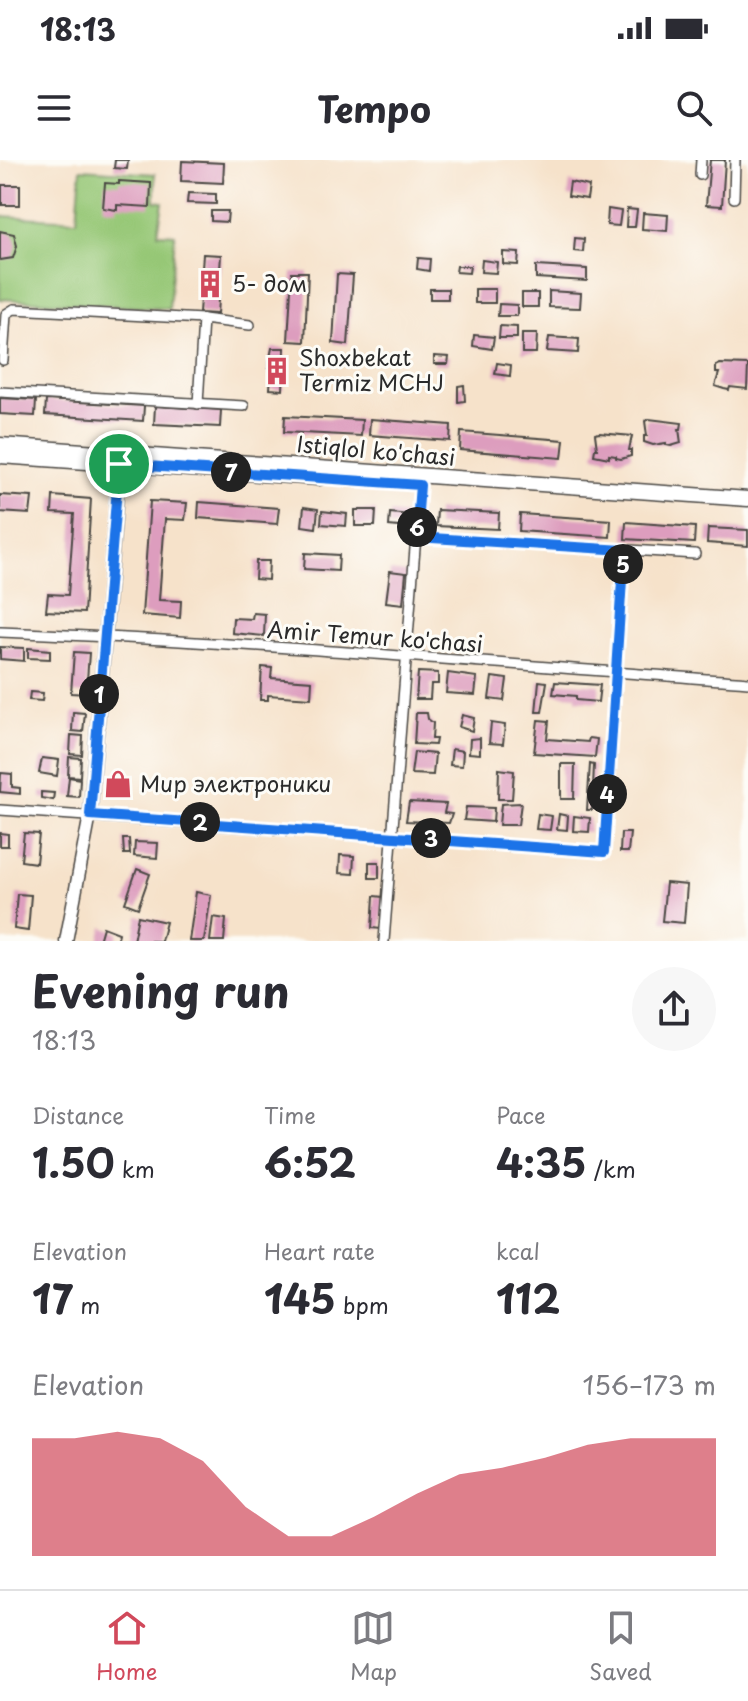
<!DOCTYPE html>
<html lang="en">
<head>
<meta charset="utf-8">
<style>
	body { margin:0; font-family:"Playpen Sans",sans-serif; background:#f7f7f7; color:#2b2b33; height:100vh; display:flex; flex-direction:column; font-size:30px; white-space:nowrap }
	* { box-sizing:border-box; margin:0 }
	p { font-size:26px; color:#7c7c81 }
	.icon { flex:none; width:44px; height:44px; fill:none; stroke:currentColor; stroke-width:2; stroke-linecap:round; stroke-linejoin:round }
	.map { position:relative; height:781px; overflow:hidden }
	.panel { display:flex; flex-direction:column; background:#fff; flex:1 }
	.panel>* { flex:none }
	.pin { position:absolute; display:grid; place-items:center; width:68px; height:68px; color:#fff; margin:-34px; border:4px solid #fff; border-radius:50%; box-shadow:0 2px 8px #0007 }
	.km { position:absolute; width:40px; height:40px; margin:-20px; border-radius:50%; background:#222; color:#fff; font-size:22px; line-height:40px; text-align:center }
	.round { display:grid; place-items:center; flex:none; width:84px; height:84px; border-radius:42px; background:#f7f7f7 }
	.overview { display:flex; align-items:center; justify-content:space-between; height:136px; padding:0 32px }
	h1 { font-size:44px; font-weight:700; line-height:60px }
	.metrics { display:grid; grid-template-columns:repeat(3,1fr); gap:12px; height:136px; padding:8px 32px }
	.metrics div { display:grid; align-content:center }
	.metrics b { font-size:40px; font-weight:700 }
	.metrics small { font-size:22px; font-weight:400 }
	.metrics p { font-size:22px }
	.chart { height:224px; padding:16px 32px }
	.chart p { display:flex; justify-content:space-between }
	.chart svg { width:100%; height:144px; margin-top:8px; fill:#d1495b; opacity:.7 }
	.status { display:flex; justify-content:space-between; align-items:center; height:56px; padding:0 40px; background:#fff; direction:ltr }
	.status svg { height:22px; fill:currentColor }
	header { display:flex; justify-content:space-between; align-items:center; height:104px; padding:0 32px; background:#fff; font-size:36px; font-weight:700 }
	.tabs { display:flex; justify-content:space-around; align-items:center; height:112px; border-top:2px solid #e1e1e2; background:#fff; font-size:22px; color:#7c7c81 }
	.tabs a { display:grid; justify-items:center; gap:4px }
	.tabs .active { color:#d1495b }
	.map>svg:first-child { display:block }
</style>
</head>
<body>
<div class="status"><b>18:13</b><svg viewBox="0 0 49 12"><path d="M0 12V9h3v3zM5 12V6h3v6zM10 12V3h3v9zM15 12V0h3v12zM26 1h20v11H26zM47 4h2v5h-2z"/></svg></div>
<header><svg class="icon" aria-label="menu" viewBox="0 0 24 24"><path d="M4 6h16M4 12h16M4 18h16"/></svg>Tempo<svg class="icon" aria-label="search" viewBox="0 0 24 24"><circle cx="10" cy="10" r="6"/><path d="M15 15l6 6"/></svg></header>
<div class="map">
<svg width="748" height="781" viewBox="0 0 748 781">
	<rect width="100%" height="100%" fill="#fdfcf7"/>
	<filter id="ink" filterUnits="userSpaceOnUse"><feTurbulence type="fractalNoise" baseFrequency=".0125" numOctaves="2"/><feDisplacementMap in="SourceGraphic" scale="16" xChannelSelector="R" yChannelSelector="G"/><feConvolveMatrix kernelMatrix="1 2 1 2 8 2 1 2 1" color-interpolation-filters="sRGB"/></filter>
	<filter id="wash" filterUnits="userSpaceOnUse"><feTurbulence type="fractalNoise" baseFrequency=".006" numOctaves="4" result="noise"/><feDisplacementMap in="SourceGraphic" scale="32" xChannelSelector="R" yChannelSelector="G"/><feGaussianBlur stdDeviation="1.8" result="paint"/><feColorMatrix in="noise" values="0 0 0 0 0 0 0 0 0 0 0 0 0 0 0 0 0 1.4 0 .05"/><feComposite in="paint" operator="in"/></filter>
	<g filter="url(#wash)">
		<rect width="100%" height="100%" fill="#f6e2ca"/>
		<path fill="#96c776" stroke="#607950" stroke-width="2" d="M81,9l74,5v27l8,1 -5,31 17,1 -6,75 -169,-10v-83l77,4z"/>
		<g id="blocks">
			<g fill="#dd9dbe">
				<path d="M115,0h13l-1,9 -13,-1z"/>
				<path d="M710,0h15l-3,46 -16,-1z"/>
				<path d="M182,1l42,2 -1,20 -42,-2z"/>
				<path d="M119,21l32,2 -1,24 -33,-2v5l-14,-2 2,-25 14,1z"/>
				<path d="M570,22l19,4 -2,13 -19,-3z"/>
				<rect x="2" y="25" width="18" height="20"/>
				<path d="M188,33l28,1v10l-29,-1z"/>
				<path d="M608,49l13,2 -2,15 -12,-1z"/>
				<path d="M627,49l10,1 -2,17h-9z"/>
				<path d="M211,51h17l-1,11 -16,-1z"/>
				<path d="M643,53l25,2 -1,16 -25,-2z"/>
				<path d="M0,71l14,3 3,12 -4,12 -13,2z"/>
				<path d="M575,78l9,1 -1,13 -9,-1z"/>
				<path d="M503,92l16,1 -1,12 -15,-1z"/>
				<path d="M203,94l18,1 -4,59 -18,-1z"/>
				<path d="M418,98l12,1 -1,12 -12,-2z"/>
				<path d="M482,100l15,2 -1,11 -15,-1z"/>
				<path d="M457,106h13l-1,7 -13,-1z"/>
				<path d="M536,106l51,3v12l-51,-3z"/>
				<path d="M292,112h16l-3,70 -17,-1z"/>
				<path d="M337,114l16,1 -5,70 -15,-2z"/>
				<rect x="430" y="129" width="18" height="10"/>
				<rect x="475" y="129" width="20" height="14"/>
				<path d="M549,131l32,2 -1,15 -31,-1z"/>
				<rect x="522" y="133" width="16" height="14"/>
				<path d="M499,144l18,1v11h-19z"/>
				<path d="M500,166l17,1v11h-18z"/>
				<path d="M522,174h15l-1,19h-14z"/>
				<path d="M474,175l20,2 -2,12 -19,-3z"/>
				<path d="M549,177l30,2 -1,14 -31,-2z"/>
				<path d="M272,188h13l-2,42 -13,-1 1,-15 -3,-7z"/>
				<path d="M434,196l15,1 -1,7h-14z"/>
				<path d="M497,203l14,2 -1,11 -15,-2z"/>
				<path d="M720,204l28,1 -1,24 -17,-2 -1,3 -5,-1 -9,-3 4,-13h-3v-7z"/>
				<path d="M464,225l1,16 -7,1v-16z"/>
				<path d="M0,238l36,2 -1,16 -35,-2z"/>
				<path d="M46,240l98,6 -1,15 -98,-6z"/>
				<path d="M155,246l66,4 -1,17 -66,-3z"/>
				<path d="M285,256l77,4 -1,16 -77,-4z"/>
				<path d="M370,259l81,6 -1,16 -81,-6z"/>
				<path d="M649,259l33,4 -1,6h-2l2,14 -10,3 -5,-1v-2l-13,2 -9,-3v-6h3l-2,-15z"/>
				<path d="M461,272l103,8 -2,18 -102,-8z"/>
				<path d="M599,273l33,3 -3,14h2v6l-10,3 -5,-1v-2l-7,-1v3l-15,-3 1,-6h2l-2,-15z"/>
				<path d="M0,335l32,2 -2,17 -30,-2z"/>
				<path d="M53,336l38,3 -7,114 -38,-2 2,-17 20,1 6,-81 -22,-1z"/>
				<path d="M150,341l37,2 -2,17 -20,-1 -6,81 22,1 -1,17 -38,-3z"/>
				<path d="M199,342l80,6 -2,16 -79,-6z"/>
				<path d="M304,347l14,2 -2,19 -14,-2z"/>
				<path d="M355,350h21l-1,16h-20z"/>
				<path d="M437,350l62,3 -1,16 -62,-3z"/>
				<path d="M322,351l25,3 -1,12 -25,-2z"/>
				<path d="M390,353l20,2 -1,13 -20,-2z"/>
				<path d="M520,354l91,6 -1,17 -91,-6z"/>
				<path d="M626,362l69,5 -1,16 -69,-4z"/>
				<path d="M708,368l40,2v16l-41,-3z"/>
				<path d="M305,393l34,2 -1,16 -34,-2z"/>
				<path d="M256,401h13l-1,19 -13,-1z"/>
				<path d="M390,411l16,2 -3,31 -17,-2z"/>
				<path d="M253,453l12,1 -1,22 -32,-3 1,-15 19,1z"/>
				<path d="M0,487l24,1v13l-24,-2z"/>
				<path d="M28,488l22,2v9l-22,-1z"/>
				<path d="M74,492l15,1 -3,41 -15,-1z"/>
				<path d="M262,507l10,1 -1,10 41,3 -1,17 -43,-3v5h-8z"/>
				<path d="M418,512l20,1v11h-7l-1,15h-14z"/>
				<path d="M448,513l29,4 -2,18 -29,-2z"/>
				<path d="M492,517l15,2 -3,22 -15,-2z"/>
				<path d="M539,521l8,1 -5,30h-6z"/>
				<path d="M555,522l45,3 -2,17 -22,-2v-4l-23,-2z"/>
				<path d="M30,532l13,1 -1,8 -13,-1z"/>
				<path d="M73,552l12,1 -2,19 -11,-1z"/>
				<path d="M416,553h11l1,6 5,4 -1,16h4l-1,6 -21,-1z"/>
				<path d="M462,555l12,3 -2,13 -13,-4z"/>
				<path d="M538,560l11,1 -2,18 41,3 1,-4 8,1 -2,18 -61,-4z"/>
				<path d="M491,563l14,2 -2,19 -14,-1z"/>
				<path d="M71,575l12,1 -1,19 -12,-1z"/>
				<path d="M480,578v16l-11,-1 1,-14z"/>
				<path d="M452,589l11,2 -1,15 -12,-1z"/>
				<path d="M414,592l21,2 -2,21 -22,-1z"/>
				<path d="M69,597l12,1 -1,19 -12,-1z"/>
				<path d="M42,598l17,2 -2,16 -18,-3z"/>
				<path d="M561,604h14l-1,35h-13z"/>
				<path d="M590,604l4,1 -2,45h-5z"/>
				<path d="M499,609l15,2 -2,28h-14z"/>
				<path d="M1,613l11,1v13l8,1v6l-20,-2z"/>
				<path d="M69,617l11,2 -1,18 -12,-1z"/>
				<path d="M41,632l13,1 -1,7 -12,-2z"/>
				<path d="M409,642l37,2 -2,9 8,1 -3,9 -43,-2z"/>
				<path d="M521,643l-3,22h-19l2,-21z"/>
				<path d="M466,647l28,1 -1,14 -29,-2z"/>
				<path d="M538,654l14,2 -2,14 -14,-1z"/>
				<path d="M559,654l9,2 -1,14 -10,-1z"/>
				<path d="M574,656l16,2 -1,14 -16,-1z"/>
				<path d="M0,673l8,1v12h-8z"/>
				<path d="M24,673l15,1 -3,29 -15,-2z"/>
				<path d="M621,673h9l-2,19h-8z"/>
				<path d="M123,679h6l1,15h-6z"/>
				<path d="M135,682l23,1 -1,15 -23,-2z"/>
				<path d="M340,695l14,1 -1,18 -14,-1z"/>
				<rect x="369" y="702" width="10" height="16"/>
				<path d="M137,709l13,5 -12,34 -13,-5z"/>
				<path d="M666,723l21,2 -3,38 -22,-2z"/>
				<path d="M196,732l15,3 -7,46h-15z"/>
				<path d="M17,734l14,1 -3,36 -14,-2z"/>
				<path d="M374,736l9,1 -2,32 -9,-1z"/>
				<path d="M138,756l28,6 -5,19h-28z"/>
				<path d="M213,757l13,2 -2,22h-14z"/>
				<path d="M103,767l16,6 -2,8h-18z"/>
			</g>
		</g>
	</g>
	<g filter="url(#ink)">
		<use href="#blocks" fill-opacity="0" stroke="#494643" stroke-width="2"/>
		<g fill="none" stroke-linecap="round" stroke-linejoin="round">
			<defs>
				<g id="street">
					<path d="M700,15l1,-15"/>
					<path d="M734,38l1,-38"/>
					<path d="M3,200l3,-46 8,-5 189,10 47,6"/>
					<path d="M0,232l244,14"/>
					<path d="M198,244l5,-85"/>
					<path d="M416,377l279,17"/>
					<path d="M0,472c250,10 499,32 748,50"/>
					<path d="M0,650l604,42 20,-302"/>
					<path d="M384,781l36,-456"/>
				</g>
				<path id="secondary" d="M66,781l24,-126 30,-357"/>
				<g id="primary">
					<path d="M0,285l748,54"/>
					<path d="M0,296l319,22"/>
				</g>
			</defs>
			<use href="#street" stroke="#494643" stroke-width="12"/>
			<use href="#secondary" stroke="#494643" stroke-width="15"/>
			<use href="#primary" stroke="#494643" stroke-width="17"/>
			<use href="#street" stroke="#fff" stroke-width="9"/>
			<use href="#secondary" stroke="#fff" stroke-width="12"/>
			<use href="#primary" stroke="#fff" stroke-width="14"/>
		</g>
	</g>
	<g fill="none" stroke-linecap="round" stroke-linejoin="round" filter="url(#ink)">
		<defs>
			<path id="route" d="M119,304l301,21 -4,52 208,13 -20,302 -514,-37z"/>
		</defs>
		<use href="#route" stroke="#fff" stroke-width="16"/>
		<use href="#route" stroke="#1a73e8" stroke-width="10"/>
	</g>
	<defs>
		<symbol id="building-bare" viewBox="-9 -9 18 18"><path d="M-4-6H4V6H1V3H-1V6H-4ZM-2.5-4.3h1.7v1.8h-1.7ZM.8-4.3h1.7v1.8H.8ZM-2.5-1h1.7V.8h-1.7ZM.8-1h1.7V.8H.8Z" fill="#d1495b" stroke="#fdfcf7" stroke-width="2.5" paint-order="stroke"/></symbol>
		<symbol id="shop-bare" viewBox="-9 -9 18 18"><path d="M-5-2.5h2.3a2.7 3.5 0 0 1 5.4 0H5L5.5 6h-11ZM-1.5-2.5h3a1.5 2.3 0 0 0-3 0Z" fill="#d1495b" stroke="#fdfcf7" stroke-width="2.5" paint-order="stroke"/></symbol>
	</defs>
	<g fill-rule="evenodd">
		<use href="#building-bare" x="190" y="104" width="40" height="40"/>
		<use href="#building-bare" x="257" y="191" width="40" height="40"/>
		<use href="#shop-bare" x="98" y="604" width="40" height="40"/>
	</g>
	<g text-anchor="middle" stroke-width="6" stroke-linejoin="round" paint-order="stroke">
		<g font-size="22" fill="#2b2b2b" stroke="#fdfcf7" text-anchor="start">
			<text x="232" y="132">5- дом</text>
			<text x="299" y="206">Shoxbekat<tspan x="299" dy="25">Termiz MCHJ</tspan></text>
			<text x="140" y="632">Мир электроники</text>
		</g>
		<g font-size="22" fill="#2b2b2b" stroke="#fdfcf7">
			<text transform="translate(376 291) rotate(5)" y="8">Istiqlol ko'chasi</text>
			<text transform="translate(375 477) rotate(4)" y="8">Amir Temur ko'chasi</text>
		</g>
	</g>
</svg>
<div class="pin" style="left:119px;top:304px;background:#1e9e55"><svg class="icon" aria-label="arrive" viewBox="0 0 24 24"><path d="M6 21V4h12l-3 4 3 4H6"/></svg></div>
<b class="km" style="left:99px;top:534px">1</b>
<b class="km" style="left:200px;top:662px">2</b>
<b class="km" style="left:431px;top:678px">3</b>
<b class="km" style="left:607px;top:634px">4</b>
<b class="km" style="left:623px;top:404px">5</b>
<b class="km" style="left:417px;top:367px">6</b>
<b class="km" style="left:231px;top:312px">7</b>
</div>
<section class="panel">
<div class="overview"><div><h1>Evening run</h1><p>18:13</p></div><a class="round"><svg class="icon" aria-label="share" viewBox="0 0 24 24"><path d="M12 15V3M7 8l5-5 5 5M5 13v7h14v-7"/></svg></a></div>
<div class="metrics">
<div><p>Distance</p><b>1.50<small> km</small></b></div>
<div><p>Time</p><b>6:52</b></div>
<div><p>Pace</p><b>4:35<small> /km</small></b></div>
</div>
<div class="metrics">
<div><p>Elevation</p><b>17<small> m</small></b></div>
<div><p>Heart rate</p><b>145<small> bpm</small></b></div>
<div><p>kcal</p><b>112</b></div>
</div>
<div class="chart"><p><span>Elevation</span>156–173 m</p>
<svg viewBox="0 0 160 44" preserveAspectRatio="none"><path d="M0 44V8L10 8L20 6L30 8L40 15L50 29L60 38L70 38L80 32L90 25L100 19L110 17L120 14L130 10L140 8L150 8L160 8V44z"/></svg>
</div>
</section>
<nav class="tabs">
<a class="active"><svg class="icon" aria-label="home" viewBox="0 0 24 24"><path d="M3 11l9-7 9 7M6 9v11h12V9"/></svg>Home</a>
<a><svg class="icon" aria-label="map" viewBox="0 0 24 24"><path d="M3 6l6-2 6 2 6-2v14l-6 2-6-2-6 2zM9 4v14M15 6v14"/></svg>Map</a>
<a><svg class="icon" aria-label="saved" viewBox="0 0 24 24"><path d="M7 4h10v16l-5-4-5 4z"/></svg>Saved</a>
</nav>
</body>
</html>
